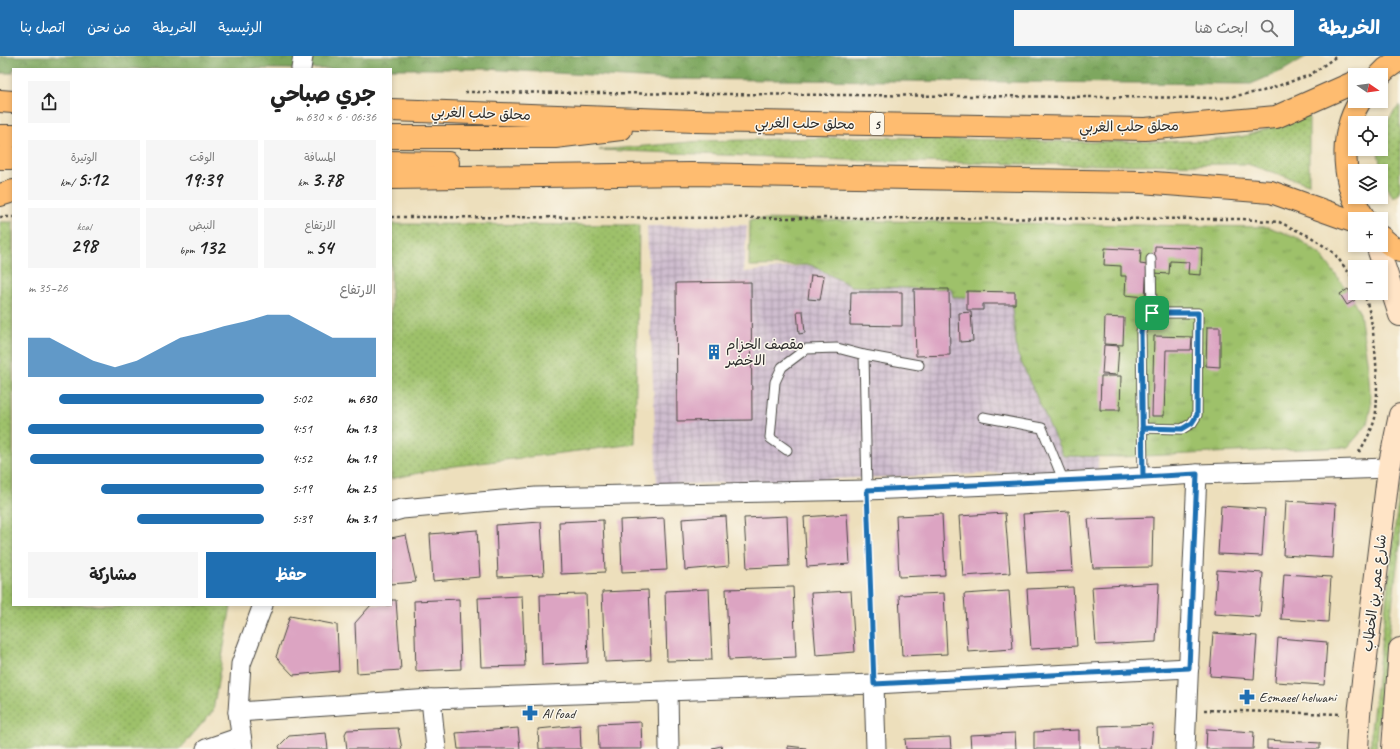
<!DOCTYPE html>
<html lang="ar">
<head>
<meta charset="utf-8">
<style>
	body { margin:0; font-family:Caveat,"Playpen Sans Arabic",sans-serif; background:#f6f6f6; color:#222; direction:rtl; height:100vh; display:flex; flex-direction:column; font-size:15px; white-space:nowrap }
	* { box-sizing:border-box; margin:0 }
	p { font-size:13px; color:#767676 }
	.icon { flex:none; width:22px; height:22px; fill:none; stroke:currentColor; stroke-width:2; stroke-linecap:round; stroke-linejoin:round }
	.map { position:relative; flex:1; overflow:hidden; direction:ltr }
	.side { position:absolute; left:12px; top:12px; width:380px; height:538px; display:flex; flex-direction:column; background:#fff; border-radius:0px; box-shadow:0 2px 6px #0003; direction:rtl }
	.side>* { flex:none }
	.needle { width:26px; rotate:103deg }
	.tools { position:absolute; left:1348px; top:12px; display:grid; gap:8px }
	.tools a { display:grid; place-items:center; width:40px; height:40px; border-radius:0px; background:#fff; box-shadow:0 2px 6px #0003; font-size:20px }
	.pin { position:absolute; display:grid; place-items:center; width:34px; height:34px; color:#fff; margin:-17px; border-radius:8px; box-shadow:0 2px 6px #0006 }
	.round { display:grid; place-items:center; flex:none; width:42px; height:42px; border-radius:0px; background:#f6f6f6 }
	.head { display:flex; align-items:center; justify-content:space-between; height:68px; padding:0 16px }
	h1 { font-size:22px; font-weight:700; line-height:30px }
	.metrics { display:grid; grid-template-columns:repeat(3,1fr); gap:6px; height:68px; padding:4px 16px }
	.metrics div { display:grid; align-content:center; border-radius:0px; background:#f6f6f6; text-align:center }
	.metrics b { font-size:20px; font-weight:700 }
	.metrics small { font-size:11px; font-weight:400 }
	.metrics p { font-size:11px }
	.chart { height:112px; padding:8px 16px }
	.chart p { display:flex; justify-content:space-between }
	.chart svg { width:100%; height:72px; margin-top:4px; fill:#1f6fb2; opacity:.7 }
	.primary-button { display:flex; gap:8px; margin-top:auto; padding:8px 16px }
	.primary-button a { flex:1; height:46px; border-radius:0px; background:#1f6fb2; color:#fff; font-size:16px; font-weight:700; line-height:46px; text-align:center }
	.primary-button a+a { background:#f6f6f6; color:#222 }
	ul { padding:0 16px; list-style:none; font-size:13px }
	li { display:grid; grid-template-columns:64px 48px 1fr; align-items:center; height:30px }
	li i { height:10px; border-radius:5px; background:#1f6fb2 }
	header { display:flex; align-items:center; gap:24px; box-sizing:border-box; height:56px; padding:0 20px; background:#1f6fb2; color:#fff }
	header strong { font-size:19px }
	nav { display:flex; gap:22px; margin-inline-start:auto; font-size:14px }
	.search { width:280px; height:36px; background:#f6f6f6; display:flex; align-items:center; gap:10px; box-sizing:border-box; padding:0 14px; border-radius:0px; color:#767676; font-size:15px }
	.map>svg:first-child { display:block }
</style>
</head>
<body>
<header>
<strong>الخريطة</strong>
<div class="search"><svg class="icon" aria-label="search" viewBox="0 0 24 24"><circle cx="10" cy="10" r="6"/><path d="M15 15l6 6"/></svg>ابحث هنا</div>
<nav><a>الرئيسية</a><a>الخريطة</a><a>من نحن</a><a>اتصل بنا</a></nav>
</header>
<div class="map">
<svg width="1400" height="693" viewBox="0 0 1400 693">
	<defs>
		<pattern id="industrial-grid" width="8" height="8" patternUnits="userSpaceOnUse"><rect width="8" height="8" fill="#cfbdcf"/><path d="M0 4h8M4 0v8" fill="none" stroke="#a89aa8"/></pattern>
		<pattern id="grass-dots" width="8" height="8" patternUnits="userSpaceOnUse"><rect width="8" height="8" fill="#9ec16b"/><path d="M2 2h.1M6 6h.1" fill="none" stroke="#819d58" stroke-width="1.8" stroke-linecap="round"/></pattern>
		<pattern id="forest-crowns" width="20" height="18" patternUnits="userSpaceOnUse"><rect width="20" height="18" fill="#7ea75f"/><path d="M2 6a3 3 0 1 1 6 0M12 15a3 3 0 1 1 6 0" fill="none" stroke="#67884f"/></pattern>
		<pattern id="park-tufts" width="24" height="20" patternUnits="userSpaceOnUse"><rect width="24" height="20" fill="#9ec16b"/><path d="M3 7l-1-3M5 7V3M7 7l1-3M15 17l-1-3M17 17v-4M19 17l1-3" fill="none" stroke="#819d58"/></pattern>
	</defs>
	<rect width="100%" height="100%" fill="#fbf7ec"/>
	<filter id="ink" filterUnits="userSpaceOnUse"><feTurbulence type="fractalNoise" baseFrequency=".025" numOctaves="2"/><feDisplacementMap in="SourceGraphic" scale="8" xChannelSelector="R" yChannelSelector="G"/><feConvolveMatrix kernelMatrix="1 2 1 2 8 2 1 2 1" color-interpolation-filters="sRGB"/></filter>
	<filter id="wash" filterUnits="userSpaceOnUse"><feTurbulence type="fractalNoise" baseFrequency=".012" numOctaves="4" result="noise"/><feDisplacementMap in="SourceGraphic" scale="16" xChannelSelector="R" yChannelSelector="G"/><feGaussianBlur stdDeviation="0.9" result="paint"/><feColorMatrix in="noise" values="0 0 0 0 0 0 0 0 0 0 0 0 0 0 0 0 0 1.4 0 .05"/><feComposite in="paint" operator="in"/></filter>
	<g filter="url(#wash)">
		<rect width="100%" height="100%" fill="#eddfbc"/>
		<path fill="url(#industrial-grid)" d="M747,169l-3,47 67,-7 40,21 56,2 8,1 105,-3 83,-51 -5,235 -441,15 -10,-259z"/>
		<g fill="url(#grass-dots)" stroke="#64764b">
			<path d="M1400,49v88l-7,5c-9,-16 -12,-28 -15,-46l1,-3h2c0,-17 7,-32 19,-44z"/>
			<path d="M1309,59v69l-62,-20 -168,1 -207,-4 -273,-11 103,-9 165,-4 220,5 120,-1 38,-5z"/>
			<path d="M0,166h13v383h218l-18,106 -33,38h-180z"/>
			<path d="M391,168l248,1 -4,219 -188,23 -56,12z"/>
			<path d="M1400,429v57l-23,188 -1,19h-5v-19z"/>
		</g>
		<path fill="url(#forest-crowns)" stroke="#546945" d="M0,0h1307l-23,14 -33,14 -592,-5 -173,-10h-473v4h-13z"/>
		<path fill="url(#park-tufts)" stroke="#64764b" d="M750,163l518,8 28,10 26,19 22,30 16,27 8,54 3,38 -4,20 -19,22 -227,10 -58,-1 -46,-103 -6,-55 -58,-1 -2,-9 -36,1 -8,-1 -56,-2 -40,-21 -62,1z"/>
		<g id="blocks">
			<g fill="#dca4c2">
				<path d="M1155,190l47,2 -1,27 -13,-1 1,-12 -19,-1 -1,13 -15,-1z"/>
				<path d="M1105,192l36,2 -1,14 7,1 -2,32 -20,-2 1,-19h-5v-10l-17,-1z"/>
				<path d="M811,219l13,1 -4,24 -12,-1z"/>
				<path d="M751,226l1,138 -75,1 -1,-138z"/>
				<path d="M914,233h35l1,66 -34,1z"/>
				<path d="M1348,233l7,11 -8,5 -7,-11z"/>
				<path d="M967,235l48,1v12h-32v6h-16z"/>
				<path d="M851,236h51v34l-52,-1z"/>
				<path d="M797,255h6l2,22 -6,1z"/>
				<path d="M971,256l2,29 -13,1 -1,-29z"/>
				<path d="M1105,261l19,1 -1,27 -19,-1z"/>
				<path d="M1207,271h13v40l-14,-1z"/>
				<path d="M1154,280l38,1 -1,13h-25l-2,66h-12z"/>
				<path d="M1104,289l15,1 -2,29 -15,-1z"/>
				<path d="M1101,320h20l-1,34h-20z"/>
				<path d="M1286,445l50,3 -3,54 -50,-3z"/>
				<path d="M1221,450l44,3 -3,47 -44,-2z"/>
				<path d="M1069,455l4,60 -46,2 -4,-59z"/>
				<path d="M1005,457l5,60 -47,3 -4,-60z"/>
				<path d="M847,458l3,50 -43,3 -3,-50z"/>
				<path d="M942,458l3,61 -46,2 -3,-61z"/>
				<path d="M726,460l3,50 -44,4 -3,-51z"/>
				<path d="M787,460l2,50 -42,2 -3,-50z"/>
				<path d="M1153,461l-1,50 -59,1 -5,-49z"/>
				<path d="M664,462l3,52 -45,2 -2,-52z"/>
				<path d="M603,464l2,52 -44,2 -2,-52z"/>
				<path d="M541,466l3,53 -46,2 -2,-52z"/>
				<path d="M477,474l3,47 -47,4 -3,-47z"/>
				<path d="M406,479l10,47 -25,2v-46z"/>
				<path d="M1217,514l46,3 -3,44 -46,-3z"/>
				<path d="M1284,518l47,3 -3,45 -47,-3z"/>
				<path d="M1159,527l-3,59 -60,3 -4,-58z"/>
				<path d="M793,531l3,70 -67,3 -3,-71z"/>
				<path d="M1073,531l4,59 -46,3 -4,-60z"/>
				<path d="M709,533l3,71 -45,1 -2,-70z"/>
				<path d="M648,534l3,70 -46,2 -3,-70z"/>
				<path d="M851,535l4,61 -39,3 -5,-62z"/>
				<path d="M1009,535l4,58 -45,3 -4,-58z"/>
				<path d="M944,537l3,61 -45,2 -3,-61z"/>
				<path d="M586,538l2,69 -46,2 -2,-70z"/>
				<path d="M522,540l3,70 -44,1 -3,-69z"/>
				<path d="M459,543l2,70 -45,2 -2,-70z"/>
				<path d="M391,544h5l5,70 -44,3 -2,-50 16,-18h20z"/>
				<path d="M290,560l47,9 2,46 -46,4 -17,-18z"/>
				<path d="M1213,577l44,3 -3,43 -44,-3z"/>
				<path d="M1278,582l49,4 -3,43 -49,-3z"/>
				<path d="M641,666l1,27h-43l-1,-25z"/>
				<path d="M1153,668l-2,25h-51l-1,-23z"/>
				<path d="M580,669l1,24h-42l-1,-20z"/>
				<path d="M398,672l4,21h-55l-2,-15 2,-4z"/>
				<path d="M518,672l2,21h-62l-2,-16z"/>
				<path d="M1207,673l47,3 -1,17h-47z"/>
				<path d="M1079,674v19h-45v-17z"/>
				<path d="M326,677l2,16h-48l-1,-3 10,-10z"/>
				<path d="M1015,677l1,16h-45l-1,-14z"/>
				<path d="M950,681l1,12h-45l-1,-10z"/>
				<path d="M1267,684l53,3v6h-53z"/>
				<path d="M721,690l1,3h-10v-1z"/>
				<path d="M788,690l18,2v1h-18z"/>
			</g>
		</g>
	</g>
	<g filter="url(#ink)">
		<use href="#blocks" fill-opacity="0" stroke="#484641" stroke-width="1"/>
		<g fill="none" stroke-linecap="round" stroke-linejoin="round">
			<defs>
				<g id="lane">
					<path d="M1151,203l1,54"/>
					<path d="M983,361l59,11 22,54"/>
					<path d="M1142,372l40,1 10,-6 5,-8 1,-102h-52l-5,19 2,145"/>
					<path d="M787,394l-17,-12 5,-56 7,-15 24,-18 31,-1 27,7"/>
					<path d="M867,434l-3,-135 55,10"/>
				</g>
				<g id="street">
					<path d="M301,13l2,-13"/>
					<path d="M391,456l11,-3 134,-12 331,-7 197,-8 133,-8 192,-6"/>
					<path d="M874,628l2,65"/>
					<path d="M668,635l1,58"/>
					<path d="M431,643l5,50"/>
					<path d="M238,656l193,-13 443,-15 315,-16"/>
					<path d="M206,693l35,-12"/>
					<path d="M243,693l-5,-37 3,-48 22,-59"/>
					<path d="M1185,693l12,-275"/>
				</g>
				<g id="secondary">
					<path d="M1377,189l23,70"/>
					<path d="M1357,693l2,-35 30,-246 11,-53"/>
					<path d="M1393,693l7,-100"/>
				</g>
				<g id="highway">
					<path d="M1380,19l6,-6 14,-10"/>
					<path d="M0,45l13,1"/>
					<path d="M1360,45c-22,35 -18,85 5,118"/>
					<path d="M391,54l303,11 451,8 131,-12 79,-35"/>
					<path d="M0,80h13"/>
					<path d="M391,81h164l66,-8"/>
					<path d="M0,102h13"/>
					<path d="M391,106l57,1"/>
					<path d="M391,122l300,-4 450,8 130,10 84,30"/>
					<path d="M0,139l13,-4"/>
					<path d="M1381,181l8,7 11,7"/>
				</g>
			</defs>
			<use href="#lane" stroke="#484641" stroke-width="11"/>
			<use href="#street" stroke="#484641" stroke-width="21"/>
			<use href="#secondary" stroke="#484641" stroke-width="24"/>
			<use href="#highway" stroke="#484641" stroke-width="24"/>
			<g stroke="#484641" stroke-width="2.5" stroke-dasharray="3 3" stroke-linecap="butt">
				<path d="M465,36l758,6 40,-7 47,-16 27,-19"/>
				<path d="M0,161h13"/>
				<path d="M391,161l852,2 36,3 32,15 23,16 21,28"/>
				<path d="M1359,396c7,-11 13,-22 16,-34 5,-25 0,-104 -12,-125"/>
				<path d="M868,451l5,161"/>
				<path d="M1204,654l137,4"/>
			</g>
			<use href="#lane" stroke="#fff" stroke-width="9"/>
			<use href="#street" stroke="#fff" stroke-width="19"/>
			<use href="#secondary" stroke="#ffe4c6" stroke-width="22"/>
			<use href="#highway" stroke="#febc70" stroke-width="22"/>
		</g>
	</g>
	<g fill="none" stroke-linecap="round" stroke-linejoin="round" filter="url(#ink)">
		<defs>
			<path id="route" d="M1152,257h-6l-5,19 2,145 -276,13 7,194 315,-16 8,-194 -54,3 -1,-49 40,1 10,-6 5,-8 1,-102h-46"/>
		</defs>
		<use href="#route" stroke="#fff" stroke-width="8"/>
		<use href="#route" stroke="#1f6fb2" stroke-width="5"/>
	</g>
	<defs>
		<symbol id="building-bare" viewBox="-9 -9 18 18"><path d="M-4-6H4V6H1V3H-1V6H-4ZM-2.5-4.3h1.7v1.8h-1.7ZM.8-4.3h1.7v1.8H.8ZM-2.5-1h1.7V.8h-1.7ZM.8-1h1.7V.8H.8Z" fill="#1f6fb2" stroke="#fbf7ec" stroke-width="2.5" paint-order="stroke"/></symbol>
		<symbol id="pharmacy-bare" viewBox="-9 -9 18 18"><path d="M-2-6h4v4h4v4h-4v4h-4v-4h-4v-4h4Z" fill="#1f6fb2" stroke="#fbf7ec" stroke-width="2.5" paint-order="stroke"/></symbol>
	</defs>
	<g fill-rule="evenodd">
		<use href="#building-bare" x="703" y="285" width="22" height="22"/>
		<use href="#pharmacy-bare" x="1236" y="630" width="22" height="22"/>
		<use href="#pharmacy-bare" x="519" y="646" width="22" height="22"/>
	</g>
	<g text-anchor="middle" stroke-width="3" stroke-linejoin="round" paint-order="stroke">
		<rect fill="#fbf7ec" stroke="#696865" stroke-width="1" x="870" y="57" width="14" height="22" rx="3"/>
		<g font-size="13" font-weight="bold" fill="#2b2b2b">
			<text x="877" y="73">5</text>
		</g>
		<g font-size="14" fill="#2b2b2b" stroke="#fbf7ec">
			<text transform="translate(481 57) rotate(2)" y="5">محلق حلب الغربي</text>
			<text transform="translate(805 67) rotate(1)" y="5">محلق حلب الغربي</text>
			<text transform="translate(1129 70) rotate(-1)" y="5">محلق حلب الغربي</text>
			<text transform="translate(1374 537) rotate(-83)" y="5">شارع عمر بن الخطاب</text>
		</g>
		<g font-size="14" fill="#2b2b2b" stroke="#fbf7ec" text-anchor="start">
			<text x="726" y="293">مقصف الحزام<tspan x="726" dy="16">الاخضر</tspan></text>
			<text x="1259" y="646">Esmaeel helwani</text>
			<text x="542" y="662">Al foad</text>
		</g>
	</g>
</svg>
<div class="tools">
<a><svg class="needle" viewBox="-14 -14 28 28"><path d="M0-13l5 13h-10z" fill="#e53935"/><path d="M0 13l5-13h-10z" fill="#767676"/></svg></a>
<a><svg class="icon" aria-label="locate" viewBox="0 0 24 24"><circle cx="12" cy="12" r="6"/><path d="M12 2v4M12 18v4M2 12h4M18 12h4"/></svg></a>
<a><svg class="icon" aria-label="layers" viewBox="0 0 24 24"><path d="M12 4l9 5-9 5-9-5zM3 14l9 5 9-5"/></svg></a>
<a>+</a>
<a>−</a>
</div>
<div class="pin" style="left:1152px;top:257px;background:#1e9e55"><svg class="icon" aria-label="arrive" viewBox="0 0 24 24"><path d="M6 21V4h12l-3 4 3 4H6"/></svg></div>
<section class="side">
<div class="head"><div><h1>جري صباحي</h1><p>06:36 · 6 × 630 m</p></div><a class="round"><svg class="icon" aria-label="share" viewBox="0 0 24 24"><path d="M12 15V3M7 8l5-5 5 5M5 13v7h14v-7"/></svg></a></div>
<div class="metrics">
<div><p>المسافة</p><b>3.78<small> km</small></b></div>
<div><p>الوقت</p><b>19:39</b></div>
<div><p>الوتيرة</p><b>5:12<small> /km</small></b></div>
</div>
<div class="metrics">
<div><p>الارتفاع</p><b>54<small> m</small></b></div>
<div><p>النبض</p><b>132<small> bpm</small></b></div>
<div><p>kcal</p><b>298</b></div>
</div>
<div class="chart"><p><span>الارتفاع</span>26–35 m</p>
<svg viewBox="0 0 160 44" preserveAspectRatio="none"><path d="M0 44V20L10 20L20 27L30 34L40 38L50 34L60 27L70 20L80 17L90 13L100 10L110 6L120 6L130 13L140 20L150 20L160 20V44z"/></svg>
</div>
<ul>
<li><b>630 m</b>5:02<i style="width:87%"></i></li>
<li><b>1.3 km</b>4:51<i style="width:100%"></i></li>
<li><b>1.9 km</b>4:52<i style="width:99%"></i></li>
<li><b>2.5 km</b>5:19<i style="width:69%"></i></li>
<li><b>3.1 km</b>5:39<i style="width:54%"></i></li>
</ul>
<div class="primary-button"><a>حفظ</a><a>مشاركة</a></div>
</section>
</div>
</body>
</html>
